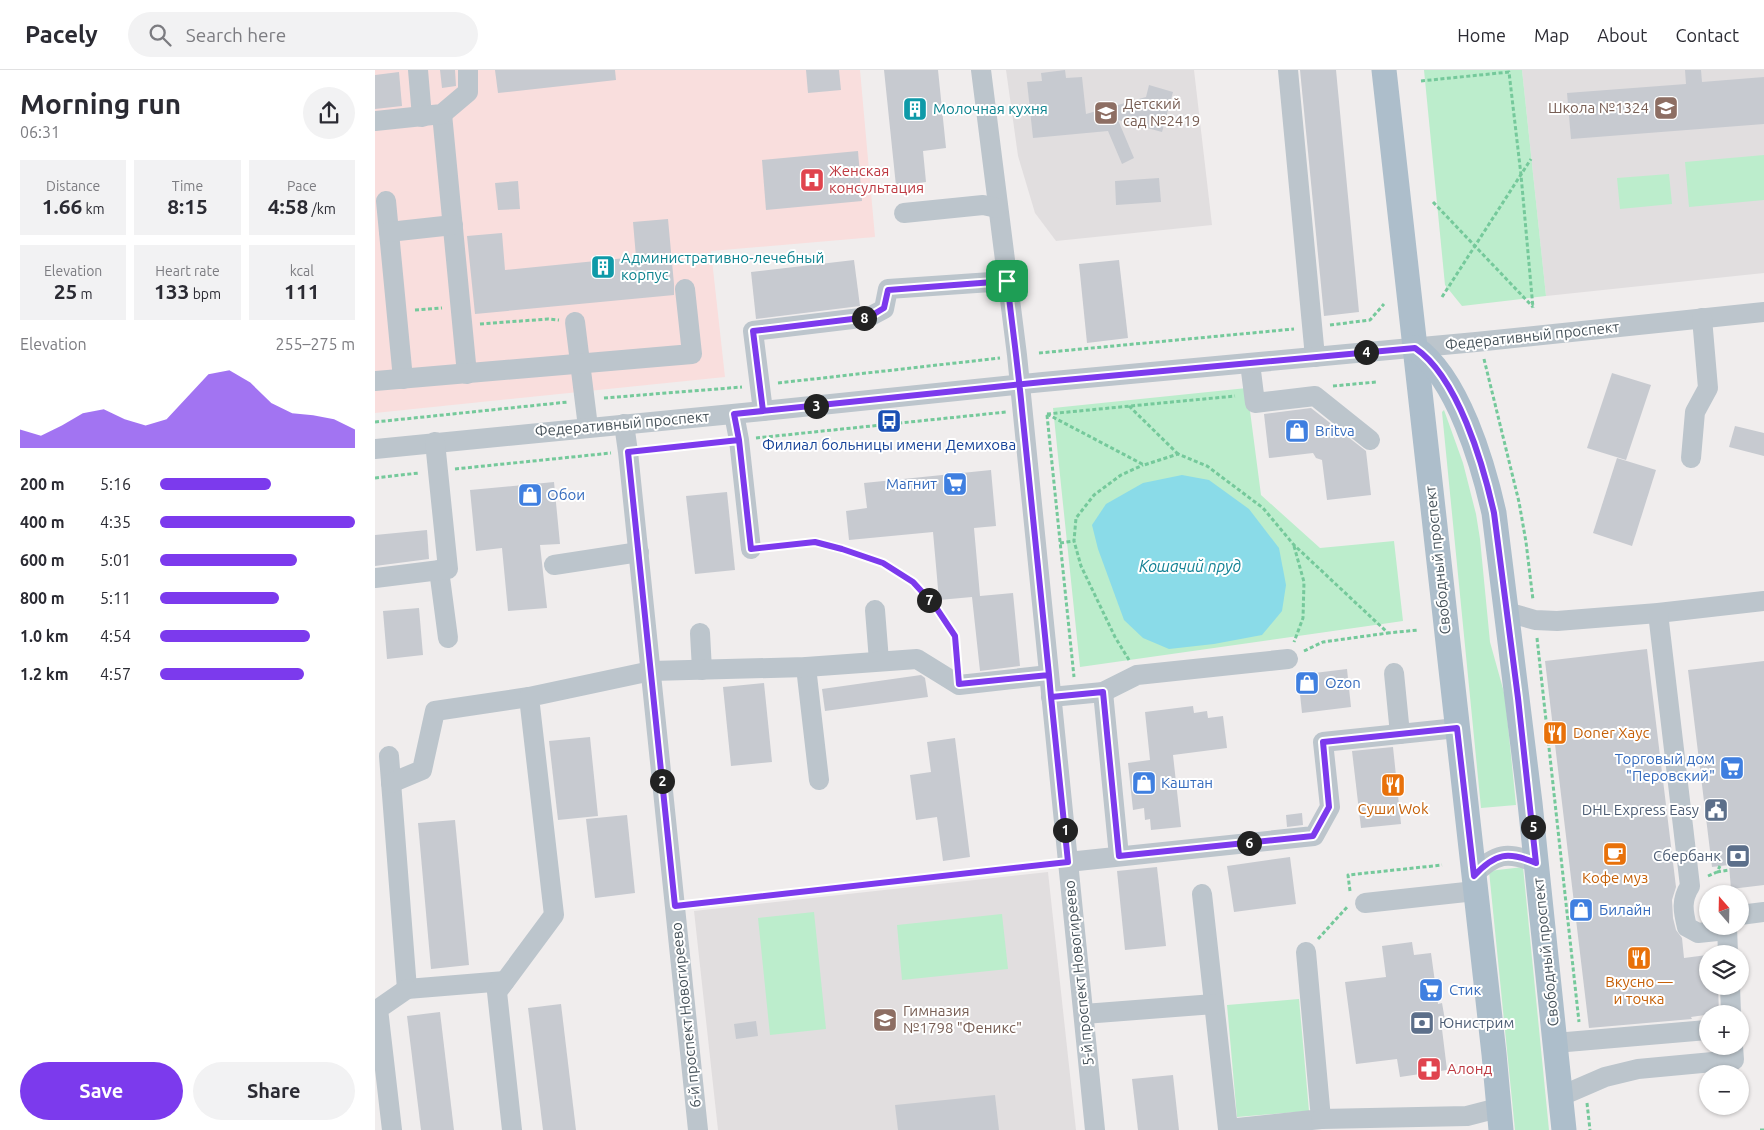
<!DOCTYPE html>
<html lang="en">
<head>
<meta charset="utf-8">
<style>
	body { margin:0; font-family:Ubuntu,sans-serif; background:#f2f2f3; color:#2b2b33; height:100vh; display:flex; flex-direction:column; font-size:19px; white-space:nowrap }
	* { box-sizing:border-box; margin:0 }
	p { font-size:16px; color:#7c7c81 }
	.icon { flex:none; width:28px; height:28px; fill:none; stroke:currentColor; stroke-width:2; stroke-linecap:round; stroke-linejoin:round }
	.map { position:relative; flex:1; overflow:hidden }
	.side { display:flex; flex-direction:column; background:#fff; width:375px }
	.side>* { flex:none }
	.needle { width:32px; rotate:340deg }
	.tools { position:absolute; left:1324px; top:815px; display:grid; gap:10px }
	.tools a { display:grid; place-items:center; width:50px; height:50px; border-radius:50%; background:#fff; box-shadow:0 1px 4px #0004; font-size:25px }
	.pin { position:absolute; display:grid; place-items:center; width:42px; height:42px; color:#fff; margin:-21px; border-radius:10px; box-shadow:0 2px 8px #0006 }
	.km { position:absolute; width:25px; height:25px; margin:-12px; border-radius:50%; background:#222; color:#fff; font-size:14px; line-height:25px; text-align:center }
	.round { display:grid; place-items:center; flex:none; width:52px; height:52px; border-radius:26px; background:#f2f2f3 }
	.head { display:flex; align-items:center; justify-content:space-between; height:85px; padding:0 20px }
	h1 { font-size:28px; font-weight:700; line-height:38px }
	.stats { display:grid; grid-template-columns:repeat(3,1fr); gap:8px; height:85px; padding:5px 20px }
	.stats div { display:grid; align-content:center; border-radius:0px; background:#f2f2f3; text-align:center }
	.stats b { font-size:21px; font-weight:700 }
	.stats small { font-size:14px; font-weight:400 }
	.stats p { font-size:14px }
	.chart { height:140px; padding:10px 20px }
	.chart p { display:flex; justify-content:space-between }
	.chart svg { width:100%; height:90px; margin-top:5px; fill:#7c3aed; opacity:.7 }
	.primary-button { display:flex; gap:10px; margin-top:auto; padding:10px 20px }
	.primary-button a { flex:1; height:58px; border-radius:30px; background:#7c3aed; color:#fff; font-size:20px; font-weight:700; line-height:58px; text-align:center }
	.primary-button a+a { background:#f2f2f3; color:#2b2b33 }
	ul { padding:0 20px; list-style:none; font-size:16px }
	li { display:grid; grid-template-columns:80px 60px 1fr; align-items:center; height:38px }
	li i { height:12px; border-radius:6px; background:#7c3aed }
	header { display:flex; align-items:center; gap:30px; box-sizing:border-box; height:70px; padding:0 25px; background:#fff; border-bottom:1px solid #e1e1e2 }
	header strong { font-size:24px }
	nav { display:flex; gap:28px; margin-inline-start:auto; font-size:18px }
	.search { width:350px; height:45px; background:#f2f2f3; display:flex; align-items:center; gap:12px; box-sizing:border-box; padding:0 18px; border-radius:28px; color:#7c7c81; font-size:19px }
	main { display:flex; flex:1; min-height:0 }
	.map>svg:first-child { display:block }
</style>
</head>
<body>
<header>
<strong>Pacely</strong>
<div class="search"><svg class="icon" aria-label="search" viewBox="0 0 24 24"><circle cx="10" cy="10" r="6"/><path d="M15 15l6 6"/></svg>Search here</div>
<nav><a>Home</a><a>Map</a><a>About</a><a>Contact</a></nav>
</header>
<main>
<section class="side">
<div class="head"><div><h1>Morning run</h1><p>06:31</p></div><a class="round"><svg class="icon" aria-label="share" viewBox="0 0 24 24"><path d="M12 15V3M7 8l5-5 5 5M5 13v7h14v-7"/></svg></a></div>
<div class="stats">
<div><p>Distance</p><b>1.66<small> km</small></b></div>
<div><p>Time</p><b>8:15</b></div>
<div><p>Pace</p><b>4:58<small> /km</small></b></div>
</div>
<div class="stats">
<div><p>Elevation</p><b>25<small> m</small></b></div>
<div><p>Heart rate</p><b>133<small> bpm</small></b></div>
<div><p>kcal</p><b>111</b></div>
</div>
<div class="chart"><p><span>Elevation</span>255–275 m</p>
<svg viewBox="0 0 160 44" preserveAspectRatio="none"><path d="M0 44V35L10 38L20 33L30 27L40 25L50 30L60 33L70 30L80 19L90 8L100 6L110 12L120 22L130 27L140 28L150 30L160 35V44z"/></svg>
</div>
<ul>
<li><b>200 m</b>5:16<i style="width:57%"></i></li>
<li><b>400 m</b>4:35<i style="width:100%"></i></li>
<li><b>600 m</b>5:01<i style="width:70%"></i></li>
<li><b>800 m</b>5:11<i style="width:61%"></i></li>
<li><b>1.0 km</b>4:54<i style="width:77%"></i></li>
<li><b>1.2 km</b>4:57<i style="width:74%"></i></li>
</ul>
<div class="primary-button"><a>Save</a><a>Share</a></div>
</section>
<div class="map">
<svg width="1389" height="1060" viewBox="0 0 1389 1060">
	<rect width="100%" height="100%" fill="#f0eded"/>
	<g fill="#e1dedf">
		<path d="M631,0h188l18,155 -156,16 -21,-28 -17,-57z"/>
		<path d="M1147,0h242v203l-218,23z"/>
		<path d="M673,802l28,258h-358l-24,-219z"/>
	</g>
	<path fill="#f9dedd" d="M0,0h485l15,167 -164,14 14,126 -350,36z"/>
	<g fill="#bcedcc">
		<path d="M1049,0h98l24,226 -84,10 -17,-21z"/>
		<path d="M1389,85v45l-75,7 -4,-45z"/>
		<path d="M1294,104l3,30 -52,5 -3,-31z"/>
		<path d="M872,318l14,107 59,53 74,-7 9,80 -323,46 -27,-259z"/>
		<path d="M1069,340l19,53 13,51 4,25 10,103 15,54 11,109 -35,3 -39,-396z"/>
		<path d="M1148,797l26,263h-34l-26,-259z"/>
		<path d="M439,842l12,117 -56,6 -12,-117z"/>
		<path d="M627,844l6,55 -106,11 -5,-55z"/>
		<path d="M924,929l10,112 -72,6 -10,-112z"/>
	</g>
	<path fill="#8adbe8" d="M807,405l27,5 40,29 30,39 7,37 -4,26 -20,24 -48,9 -45,5 -26,-11 -19,-18 -26,-71 -6,-24 14,-21 37,-21z"/>
	<g fill="#c7cad0">
		<path d="M65,0h15l1,16 -14,2z"/>
		<path d="M120,0h120l1,10 -118,13z"/>
		<path d="M431,0h33l2,20 -33,3z"/>
		<path d="M509,0h54l8,78 -23,3 3,31 -30,4z"/>
		<path d="M690,0l1,8 16,-1 4,37 60,-17 3,-12 24,7 -11,40 -44,-12 16,38 -12,6 -14,-33 -75,7 -6,-56 15,-1 -1,-8z"/>
		<path d="M925,0h36l23,242 -35,4z"/>
		<path d="M1310,0h16l1,12 62,-5v47l-193,15 -4,-46 119,-9z"/>
		<path d="M24,2l3,34 -27,3v-34z"/>
		<path d="M483,81l4,50 -96,9 -4,-50z"/>
		<path d="M784,108l2,24 -45,3 -1,-24z"/>
		<path d="M143,111l2,28 -22,1 -3,-27z"/>
		<path d="M293,149l6,65v11l-199,19 -8,-78 35,-3 3,37 131,-13 -3,-35z"/>
		<path d="M479,190l6,46 -104,13 -5,-47z"/>
		<path d="M744,190l9,78 -41,5 -8,-79z"/>
		<path d="M1237,303l39,12 -25,75 -39,-12z"/>
		<path d="M936,338l55,43 5,44 -44,5 -5,-40 -6,-2 -3,-5 -44,5 -5,-44z"/>
		<path d="M1360,356l29,7v23l-35,-9z"/>
		<path d="M1242,388l39,12 -24,76 -39,-13z"/>
		<path d="M616,400l5,56 -22,2 6,68 33,-3 7,73 -40,5 -8,-74 -33,3 -6,-68 -84,8 -3,-29 21,-3 -3,-25z"/>
		<path d="M179,412l6,62 -20,1 7,63 -39,3 -6,-63 -26,3 -6,-61z"/>
		<path d="M352,422l8,78 -40,4 -9,-78z"/>
		<path d="M52,460l2,29 -54,7v-31z"/>
		<path d="M44,538l4,47 -36,4 -4,-48z"/>
		<path d="M1272,579l29,238 -4,13 1,18 3,12 6,8 2,20 23,-3v31h11l1,27 -28,4 1,2 -103,9 -44,-367z"/>
		<path d="M1389,591v224l-33,4 -2,-24 -17,2 -24,-197z"/>
		<path d="M972,599l4,38 -49,6 -4,-38z"/>
		<path d="M546,605l4,3 3,19 -103,14 -3,-22z"/>
		<path d="M389,613l8,79 -41,4 -8,-79z"/>
		<path d="M818,636l1,7 13,-2 1,7 15,-2 4,32 -54,7 8,72 -30,3 -1,-11 -5,1 -1,-12 -11,2 -5,-47 22,-3 -5,-48z"/>
		<path d="M215,667l8,79 -40,4 -9,-79z"/>
		<path d="M580,668l15,119 -27,4 -6,-44 -21,3 -6,-45 21,-3 -4,-30z"/>
		<path d="M1018,677l8,77 -40,4 -9,-77z"/>
		<path d="M927,743l1,12 -16,2 -1,-12z"/>
		<path d="M252,745l8,78 -40,5 -9,-79z"/>
		<path d="M80,750l14,145 -38,4 -13,-146z"/>
		<path d="M915,787l6,47 -62,8 -7,-46z"/>
		<path d="M782,797l9,79 -41,4 -8,-79z"/>
		<path d="M1037,872l2,13 17,-2 7,51 4,-1 3,17 -4,1 6,49 -47,7 -3,-18 -41,5 -11,-82 41,-5 -4,-31z"/>
		<path d="M186,934l15,126h-33l-15,-122z"/>
		<path d="M65,942l14,118h-33l-14,-114z"/>
		<path d="M381,951l2,15 -22,3 -2,-15z"/>
		<path d="M798,1005l6,55h-41l-6,-51z"/>
		<path d="M620,1025l4,35h-101l-3,-25z"/>
	</g>
	<g fill="none" stroke-linecap="round" stroke-linejoin="round">
		<g stroke="#75c99b" stroke-width="3" stroke-dasharray="4 2.5" stroke-linecap="butt">
			<path d="M1046,11l88,-9 12,103 12,133"/>
			<path d="M1058,132l100,105"/>
			<path d="M1067,227l89,-138"/>
			<path d="M40,240l27,-2"/>
			<path d="M105,254l68,-5 11,1"/>
			<path d="M955,255l40,-5 14,-16"/>
			<path d="M664,283l255,-24"/>
			<path d="M1109,289l35,143 7,40 7,58"/>
			<path d="M403,313l222,-25"/>
			<path d="M958,316l43,-4"/>
			<path d="M229,328l138,-11"/>
			<path d="M754,336l49,48"/>
			<path d="M672,344l97,51 34,-11 29,12 56,42 31,37 94,88 31,-3"/>
			<path d="M672,344l188,-18"/>
			<path d="M672,345l27,262"/>
			<path d="M0,352l193,-20"/>
			<path d="M381,368l250,-26"/>
			<path d="M272,380l73,-8"/>
			<path d="M80,399l156,-16"/>
			<path d="M0,408l44,-5"/>
			<path d="M685,473l14,-2"/>
			<path d="M919,476l10,36 -1,36 -9,24"/>
			<path d="M395,477l46,-5 26,7 41,14 30,19 22,24 20,30 2,26"/>
			<path d="M1162,568l42,384"/>
			<path d="M929,581l19,-9 65,-9"/>
			<path d="M754,590l-14,-23 -34,-71 -7,-25 2,-23 18,-23 27,-20 22,-10"/>
			<path d="M1342,802l12,-2"/>
			<path d="M1333,806l9,-4 3,-6"/>
			<path d="M975,821l-2,-16 94,-10"/>
			<path d="M319,834l356,-40"/>
			<path d="M943,869l30,-33"/>
			<path d="M1212,1033l3,27"/>
			<path d="M1385,1060h4"/>
		</g>
		<g stroke="#bcc5cc" stroke-width="20">
			<path d="M43,0l4,47"/>
			<path d="M606,0l36,285 78,775"/>
			<path d="M913,0l27,287"/>
			<path d="M67,44l25,260"/>
			<path d="M0,51l67,-7 26,-22v-22"/>
			<path d="M11,131l17,178"/>
			<path d="M529,143l79,-8 14,3"/>
			<path d="M14,162l64,-7"/>
			<path d="M200,252l13,105"/>
			<path d="M875,293l5,40 60,-7 55,44"/>
			<path d="M0,311l317,-27 -7,-65"/>
			<path d="M388,341l-10,-80 116,-14 15,-8 4,-20 118,-8"/>
			<path d="M359,344l5,26 12,109"/>
			<path d="M249,354l4,28 70,678"/>
			<path d="M0,379l388,-38 280,-29 433,-40 288,-30"/>
			<path d="M1316,388l4,-46 13,-24 -6,-70"/>
			<path d="M179,495l85,-13"/>
			<path d="M64,500l9,68"/>
			<path d="M0,508l73,-9 -13,-127"/>
			<path d="M500,540l4,51"/>
			<path d="M1132,542l28,8 22,1 101,-8 106,-12"/>
			<path d="M1283,543l32,273c-9,14 -7,25 -3,41l11,6 29,-3"/>
			<path d="M325,563l2,37"/>
			<path d="M431,597l13,113"/>
			<path d="M1019,603l6,61"/>
			<path d="M728,622l16,164"/>
			<path d="M676,627l52,-5 34,-17 151,-16"/>
			<path d="M14,686l18,233 98,-8"/>
			<path d="M16,713l31,-13 13,-59 94,-14"/>
			<path d="M693,792l246,-26 16,-29 -7,-65 134,-14"/>
			<path d="M1099,805c21,-22 34,-24 62,-12"/>
			<path d="M827,824l26,235 93,-10 -15,-167"/>
			<path d="M990,833l110,-12"/>
			<path d="M1365,845l24,-3"/>
			<path d="M1352,856l1,28"/>
			<path d="M1355,916l1,28"/>
			<path d="M709,944l130,-10"/>
			<path d="M1180,973l152,-13"/>
			<path d="M1186,1026l44,-19 33,-8 96,-9 -1,-14"/>
			<path d="M946,1049l146,-3 31,-8"/>
			<path d="M17,1060l-14,-121 29,-20"/>
			<path d="M137,1060l-15,-138 57,-77 -25,-218 122,-26 155,-4 111,-8 42,26 90,-10"/>
		</g>
		<g stroke="#adbecb" stroke-width="25">
			<path d="M1009,0l110,984 7,76"/>
			<path d="M1040,278c43,30 68,116 79,165l36,290 34,327"/>
		</g>
	</g>
	<g fill="none" stroke-linecap="round" stroke-linejoin="round">
		<defs>
			<path id="route" d="M632,211c5,43 11,86 15,129l27,265 2,22 17,165 -393,44 -47,-454 111,-12 -5,-26c90,-9 180,-19 270,-28l39,-4 372,-34c43,29 68,116 79,165l24,185 18,165c-28,-12 -41,-10 -62,13l-17,-148 -134,14 6,65 -16,29 -194,20 -16,-164 -52,5 -2,-22 -90,9 -4,-48 -20,-30 -22,-24 -30,-19 -41,-14 -27,-7 -64,7 -12,-109 -5,-26 29,-3 -10,-80 116,-14 15,-9 4,-18 119,-9"/>
		</defs>
		<use href="#route" stroke="#fff" stroke-width="10"/>
		<use href="#route" stroke="#7c3aed" stroke-width="6"/>
	</g>
	<defs>
		<symbol id="school-square" viewBox="-11 -11 22 22"><rect x="-9" y="-9" width="18" height="18" rx="4" fill="#8d6e63" stroke="#fff"/><path d="M0-5L7-2L0 1L-7-2ZM-4 1L0 2.5L4 1V4Q0 6-4 4Z" fill="#fff"/></symbol>
		<symbol id="building-square" viewBox="-11 -11 22 22"><rect x="-9" y="-9" width="18" height="18" rx="4" fill="#0f9aa8" stroke="#fff"/><path d="M-4-6H4V6H1V3H-1V6H-4ZM-2.5-4.3h1.7v1.8h-1.7ZM.8-4.3h1.7v1.8H.8ZM-2.5-1h1.7V.8h-1.7ZM.8-1h1.7V.8H.8Z" fill="#fff"/></symbol>
		<symbol id="hospital-square" viewBox="-11 -11 22 22"><rect x="-9" y="-9" width="18" height="18" rx="4" fill="#e0444e" stroke="#fff"/><path d="M-5-5h3v3.5h4V-5h3V5h-3V1.5h-4V5h-3Z" fill="#fff"/></symbol>
		<symbol id="bus-square" viewBox="-11 -11 22 22"><rect x="-9" y="-9" width="18" height="18" rx="4" fill="#1a4fb4" stroke="#fff"/><path d="M-5-6H5V4H4V6H2V4H-2V6H-4V4H-5ZM-3.5-4V0h7V-4ZM-3.5 1.2v1.5H-2V1.2ZM2 1.2v1.5H3.5V1.2Z" fill="#fff"/></symbol>
		<symbol id="shop-square" viewBox="-11 -11 22 22"><rect x="-9" y="-9" width="18" height="18" rx="4" fill="#3f7fe0" stroke="#fff"/><path d="M-5-2.5h2.3a2.7 3.5 0 0 1 5.4 0H5L5.5 6h-11ZM-1.5-2.5h3a1.5 2.3 0 0 0-3 0Z" fill="#fff"/></symbol>
		<symbol id="supermarket-square" viewBox="-11 -11 22 22"><rect x="-9" y="-9" width="18" height="18" rx="4" fill="#3f7fe0" stroke="#fff"/><path d="M-6-5.5h2.5l.6 2H6L4.5 2H-2.5L-4.4-4H-6ZM-1.5 3.2a1.3 1.3 0 1 0 .1 0ZM3 3.2a1.3 1.3 0 1 0 .1 0Z" fill="#fff"/></symbol>
		<symbol id="restaurant-square" viewBox="-11 -11 22 22"><rect x="-9" y="-9" width="18" height="18" rx="4" fill="#e8710a" stroke="#fff"/><path d="M-5-6h1v4h1v-4h1v4h1v-4h1v5L-1.5 .5V6h-2V.5L-5-1ZM5-6V6H3V1.5H1.5Q1.5-4 5-6Z" fill="#fff"/></symbol>
		<symbol id="civic-square" viewBox="-11 -11 22 22"><rect x="-9" y="-9" width="18" height="18" rx="4" fill="#5c6f8a" stroke="#fff"/><path d="M-.6-6.5H3V-4.5H.6V-3L4-1V1h2V6H-6V1h2V-1L-.6-3ZM-1.2 2.5V6h2.4V2.5Z" fill="#fff"/></symbol>
		<symbol id="cafe-square" viewBox="-11 -11 22 22"><rect x="-9" y="-9" width="18" height="18" rx="4" fill="#e8710a" stroke="#fff"/><path d="M-5.5-4.5H6V0H3Q3 3.5 0 3.5H-2.5Q-5.5 3.5-5.5 0ZM3-3.2v2h1.7v-2ZM-6 4.5H4V6H-6Z" fill="#fff"/></symbol>
		<symbol id="bank-square" viewBox="-11 -11 22 22"><rect x="-9" y="-9" width="18" height="18" rx="4" fill="#5c6f8a" stroke="#fff"/><path d="M-6-4H6V4H-6ZM0-2.3a2.3 2.3 0 1 0 0 4.6a2.3 2.3 0 1 0 0-4.6Z" fill="#fff"/></symbol>
		<symbol id="pharmacy-square" viewBox="-11 -11 22 22"><rect x="-9" y="-9" width="18" height="18" rx="4" fill="#e0444e" stroke="#fff"/><path d="M-2-6h4v4h4v4h-4v4h-4v-4h-4v-4h4Z" fill="#fff"/></symbol>
	</defs>
	<g fill-rule="evenodd">
		<use href="#school-square" x="1277" y="24" width="28" height="28"/>
		<use href="#building-square" x="526" y="25" width="28" height="28"/>
		<use href="#school-square" x="717" y="29" width="28" height="28"/>
		<use href="#hospital-square" x="423" y="96" width="28" height="28"/>
		<use href="#building-square" x="214" y="183" width="28" height="28"/>
		<use href="#bus-square" x="500" y="337" width="28" height="28"/>
		<use href="#shop-square" x="908" y="347" width="28" height="28"/>
		<use href="#supermarket-square" x="566" y="400" width="28" height="28"/>
		<use href="#shop-square" x="141" y="411" width="28" height="28"/>
		<use href="#shop-square" x="918" y="599" width="28" height="28"/>
		<use href="#restaurant-square" x="1166" y="649" width="28" height="28"/>
		<use href="#supermarket-square" x="1343" y="684" width="28" height="28"/>
		<use href="#shop-square" x="755" y="699" width="28" height="28"/>
		<use href="#restaurant-square" x="1004" y="701" width="28" height="28"/>
		<use href="#civic-square" x="1327" y="726" width="28" height="28"/>
		<use href="#cafe-square" x="1226" y="770" width="28" height="28"/>
		<use href="#bank-square" x="1349" y="772" width="28" height="28"/>
		<use href="#shop-square" x="1192" y="826" width="28" height="28"/>
		<use href="#restaurant-square" x="1250" y="874" width="28" height="28"/>
		<use href="#supermarket-square" x="1042" y="906" width="28" height="28"/>
		<use href="#school-square" x="496" y="936" width="28" height="28"/>
		<use href="#bank-square" x="1033" y="939" width="28" height="28"/>
		<use href="#pharmacy-square" x="1040" y="985" width="28" height="28"/>
	</g>
	<g text-anchor="middle" stroke-width="4" stroke-linejoin="round" paint-order="stroke">
		<g font-size="15" fill="#785e54" stroke="#fff" text-anchor="start">
			<text x="748" y="39">Детский<tspan x="748" dy="17">сад №2419</tspan></text>
			<text x="1274" y="43" text-anchor="end">Школа №1324</text>
			<text x="528" y="946">Гимназия<tspan x="528" dy="17">№1798 "Феникс"</tspan></text>
		</g>
		<g font-size="15" fill="#0d838f" stroke="#fff" text-anchor="start">
			<text x="558" y="44">Молочная кухня</text>
			<text x="246" y="193">Административно-лечебный<tspan x="246" dy="17">корпус</tspan></text>
		</g>
		<g font-size="15" fill="#be3a42" stroke="#fff" text-anchor="start">
			<text x="454" y="106">Женская<tspan x="454" dy="17">консультация</tspan></text>
			<text x="1072" y="1004">Алонд</text>
		</g>
		<g font-size="15" fill="#46525a" stroke="#fff">
			<text transform="translate(1157 266) rotate(-6)" y="5">Федеративный проспект</text>
			<text transform="translate(247 354) rotate(-5)" y="5">Федеративный проспект</text>
			<text transform="translate(1063 490) rotate(-96)" y="5">Свободный проспект</text>
			<text transform="translate(1171 882) rotate(-96)" y="5">Свободный проспект</text>
			<text transform="translate(704 903) rotate(-96)" y="5">5-й проспект Новогиреево</text>
			<text transform="translate(311 945) rotate(-96)" y="5">6-й проспект Новогиреево</text>
		</g>
		<g font-size="15" fill="#366cbe" stroke="#fff" text-anchor="start">
			<text x="940" y="366">Britva</text>
			<text x="562" y="419" text-anchor="end">Магнит</text>
			<text x="172" y="430">Обои</text>
			<text x="950" y="618">Ozon</text>
			<text x="1340" y="694" text-anchor="end">Торговый дом<tspan x="1340" dy="17">"Перовский"</tspan></text>
			<text x="786" y="718">Каштан</text>
			<text x="1224" y="845">Билайн</text>
			<text x="1074" y="925">Стик</text>
		</g>
		<g font-size="15" fill="#164399" stroke="#fff">
			<text x="514" y="380">Филиал больницы имени Демихова</text>
		</g>
		<g font-size="15" fill="#c56008" stroke="#fff">
			<text x="1198" y="668" text-anchor="start">Doner Хаус</text>
			<text x="1018" y="744">Суши Wok</text>
			<text x="1240" y="813">Кофе муз</text>
			<text x="1264" y="917">Вкусно —<tspan x="1264" dy="17">и точка</tspan></text>
		</g>
		<g font-size="15" fill="#4e5e75" stroke="#fff" text-anchor="end">
			<text x="1324" y="745">DHL Express Easy</text>
			<text x="1346" y="791">Сбербанк</text>
			<text x="1064" y="958" text-anchor="start">Юнистрим</text>
		</g>
		<g font-size="16" font-style="italic" fill="#118194" stroke="#fff">
			<text x="815" y="502">Кошачий пруд</text>
		</g>
	</g>
</svg>
<div class="tools">
<a><svg class="needle" viewBox="-14 -14 28 28"><path d="M0-13l5 13h-10z" fill="#e53935"/><path d="M0 13l5-13h-10z" fill="#7c7c81"/></svg></a>
<a><svg class="icon" aria-label="layers" viewBox="0 0 24 24"><path d="M12 4l9 5-9 5-9-5zM3 14l9 5 9-5"/></svg></a>
<a>+</a>
<a>−</a>
</div>
<div class="pin" style="left:632px;top:211px;background:#1e9e55"><svg class="icon" aria-label="arrive" viewBox="0 0 24 24"><path d="M6 21V4h12l-3 4 3 4H6"/></svg></div>
<b class="km" style="left:690px;top:760px">1</b>
<b class="km" style="left:287px;top:711px">2</b>
<b class="km" style="left:441px;top:336px">3</b>
<b class="km" style="left:991px;top:282px">4</b>
<b class="km" style="left:1158px;top:757px">5</b>
<b class="km" style="left:874px;top:773px">6</b>
<b class="km" style="left:554px;top:530px">7</b>
<b class="km" style="left:489px;top:248px">8</b>
</div>
</main>
</body>
</html>
